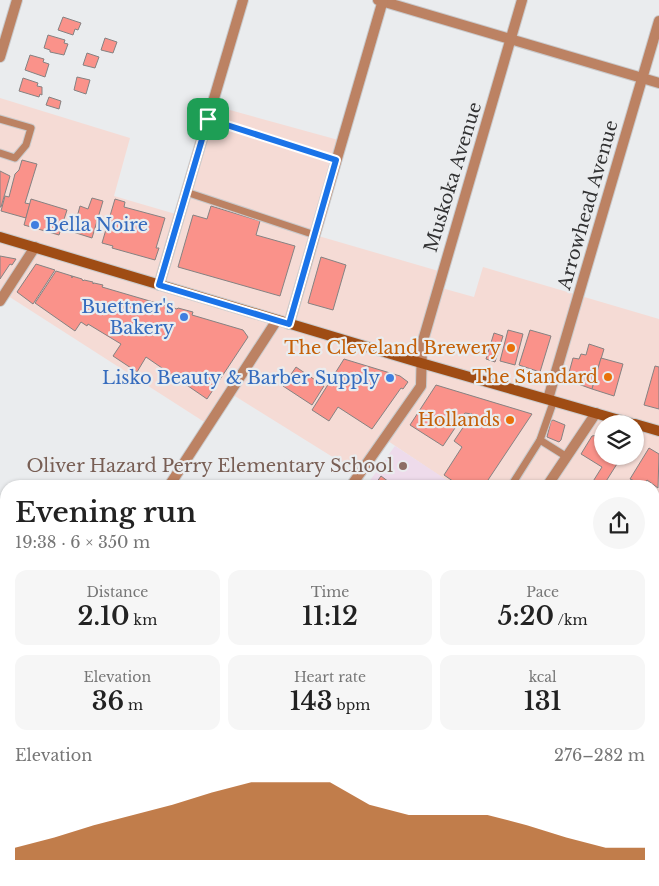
<!DOCTYPE html>
<html lang="en">
<head>
<meta charset="utf-8">
<style>
	body { margin:0; font-family:"Libre Baskerville",serif; background:#f6f6f6; color:#222; height:100vh; display:flex; flex-direction:column; font-size:19px; white-space:nowrap }
	* { box-sizing:border-box; margin:0 }
	p { font-size:16px; color:#767676 }
	.icon { flex:none; width:28px; height:28px; fill:none; stroke:currentColor; stroke-width:2; stroke-linecap:round; stroke-linejoin:round }
	.map { position:relative; flex:1; overflow:hidden }
	.drawer { position:absolute; left:0px; top:480px; width:660px; height:406px; display:flex; flex-direction:column; background:#fff; border-radius:20px 20px 0 0; box-shadow:0 1px 4px #0004 }
	.drawer>* { flex:none }
	.controls { position:absolute; left:594px; top:415px; display:grid; gap:10px }
	.controls a { display:grid; place-items:center; width:50px; height:50px; border-radius:50%; background:#fff; box-shadow:0 1px 4px #0004; font-size:25px }
	.pin { position:absolute; display:grid; place-items:center; width:42px; height:42px; color:#fff; margin:-21px; border-radius:10px; box-shadow:0 2px 8px #0006 }
	.round { display:grid; place-items:center; flex:none; width:52px; height:52px; border-radius:26px; background:#f6f6f6 }
	.overview { display:flex; align-items:center; justify-content:space-between; height:85px; padding:0 15px }
	h1 { font-size:28px; font-weight:600; line-height:38px }
	.stats { display:grid; grid-template-columns:repeat(3,1fr); gap:8px; height:85px; padding:5px 15px }
	.stats div { display:grid; align-content:center; border-radius:12px; background:#f6f6f6; text-align:center }
	.stats b { font-size:25px; font-weight:600 }
	.stats small { font-size:14px; font-weight:400 }
	.stats p { font-size:14px }
	.chart { height:140px; padding:10px 15px }
	.chart p { display:flex; justify-content:space-between }
	.chart svg { width:100%; height:90px; margin-top:5px; fill:#a84700; opacity:.7 }
	.map>svg:first-child { display:block }
</style>
</head>
<body>
<div class="map">
<svg width="659" height="886" viewBox="0 0 659 886">
	<rect width="100%" height="100%" fill="#eaecee"/>
	<path fill="#f5dbd5" fill-rule="evenodd" d="M0,98l130,40 -16,58 65,19 33,-110 130,36 -27,94 127,37 -4,15 36,10 9,-30 176,52v202l-5,-2v-33h-100l-5,-3 -2,3h-92l-70,-47 -25,35 -130,-81 -21,32 -204,-131 -5,7zM602,424h33v32h-33z"/>
	<path fill="#eedbeb" d="M395,446l61,40h-90z"/>
	<g fill="#fa928a" stroke="#858282">
		<path d="M63,17l18,6 -3,7 -3,-1 -2,6 -15,-5z"/>
		<path d="M48,35l17,5 -1,3 4,1 -4,11 -14,-3v-2l-6,-2z"/>
		<path d="M105,38l12,4 -4,11 -12,-3z"/>
		<path d="M87,53l12,4 -4,11 -12,-3z"/>
		<path d="M30,55l14,4 -1,3 6,2 -4,13 -20,-7z"/>
		<path d="M77,77l13,3 -4,14 -12,-4z"/>
		<path d="M23,78l15,5 -1,3 5,1v8l-2,-1 -1,3 -20,-6z"/>
		<path d="M49,97l12,4 -2,8 -13,-4z"/>
		<path d="M22,160l15,4 -12,39 5,1 -4,14 -25,-7 4,-15 4,1 6,-23 4,-4z"/>
		<path d="M0,171l10,5 -9,31h-1z"/>
		<path d="M92,198l11,3 -11,37 -19,-6 7,-26 8,3z"/>
		<path d="M31,199l36,11 -8,25 -35,-10z"/>
		<path d="M115,199l10,3 -1,5 41,11 -9,30h3l-4,12 -43,-12 1,-2 -11,-3z"/>
		<path d="M211,206l49,15 -4,14 39,11 -15,50 -102,-29 15,-52 14,4z"/>
		<path d="M0,256l16,3 -4,6 -2,-1 -10,15z"/>
		<path d="M321,257l25,8 -13,45 -25,-7z"/>
		<path d="M36,264l19,6 -22,34 -16,-12z"/>
		<path d="M56,271l16,5v2v-2l10,3 1,2 1,-1 9,2v2l1,-1 9,2 -1,2 75,22 1,-1 15,4 -1,3 51,15 5,7 -41,62 -61,-42 -9,15 -24,-16 8,-12 -33,-20 -1,2 -6,-4 -6,9 -40,-28z"/>
		<path d="M508,330l15,4 -8,31 -15,-4z"/>
		<path d="M530,330l21,6 -11,36 -21,-7z"/>
		<path d="M494,333l9,3 -8,26 -9,-3z"/>
		<path d="M589,344l15,5 -12,40 -25,-9 6,-22 6,1 2,-5 5,1z"/>
		<path d="M601,358l22,6 -9,32 -22,-7z"/>
		<path d="M344,359l56,17 8,6 -5,7 -2,-1 -29,41 -34,-22 -9,14 -17,-11z"/>
		<path d="M655,366l4,1v42l-15,-4z"/>
		<path d="M296,367l28,19 -12,19 -29,-19z"/>
		<path d="M436,385l96,29 -48,72h-24l-16,-11 18,-28 -8,-6 18,-27 -7,-1 -22,33 -33,-21z"/>
		<path d="M553,420l12,5 -4,15 -2,2 -12,-5 4,-16z"/>
		<path d="M598,435l4,2v19h20l-19,30h-6l-5,-3 10,-16 -21,-13 11,-18z"/>
		<path d="M649,448l10,6 -1,34 -11,-8 -3,5 -14,-6z"/>
		<path d="M381,476l12,9 2,-4 10,5h-31z"/>
	</g>
	<g fill="none" stroke-linecap="round" stroke-linejoin="round">
		<defs>
			<g id="lane">
				<path d="M0,119l31,9 -5,17 -11,13 -15,-5"/>
				<path d="M208,119l128,41"/>
				<path d="M186,192l129,43"/>
				<path d="M540,440l27,17"/>
				<path d="M511,486l29,-46 14,-40"/>
			</g>
			<g id="street">
				<path d="M378,0l281,83"/>
				<path d="M0,57l17,-57"/>
				<path d="M159,285l84,-285"/>
				<path d="M0,301l35,-54"/>
				<path d="M289,324l94,-324"/>
				<path d="M548,399l111,-378"/>
				<path d="M169,486l108,-166"/>
				<path d="M351,486l70,-100 1,-42 100,-344"/>
				<path d="M547,486l49,-73"/>
				<path d="M654,550l5,-14"/>
				<path d="M0,746l6,-10"/>
				<path d="M654,821l5,5"/>
				<path d="M654,868l5,-6"/>
				<path d="M68,886l6,-6"/>
				<path d="M283,886l4,-6"/>
				<path d="M446,886l4,-6"/>
				<path d="M639,886l5,-6"/>
			</g>
			<g id="secondary">
				<path d="M0,237l421,126 212,61"/>
				<path d="M635,424l24,7"/>
			</g>
		</defs>
		<use href="#lane" stroke="#c9cacc" stroke-width="9"/>
		<use href="#street" stroke="#c9cacc" stroke-width="12"/>
		<use href="#secondary" stroke="#c9cacc" stroke-width="12"/>
		<use href="#lane" stroke="#bc8263" stroke-width="7"/>
		<use href="#street" stroke="#bc8263" stroke-width="10"/>
		<use href="#secondary" stroke="#9f4c14" stroke-width="10"/>
	</g>
	<g fill="none" stroke-linecap="round" stroke-linejoin="round">
		<defs>
			<path id="route" d="M208,119l128,41 -47,164 -130,-39z"/>
		</defs>
		<use href="#route" stroke="#fff" stroke-width="10"/>
		<use href="#route" stroke="#1a73e8" stroke-width="6"/>
	</g>
	<g fill="#3f7fe0" stroke="#eaecee" stroke-width="2">
		<circle cx="35" cy="225" r="5"/>
		<circle cx="184" cy="317" r="5"/>
		<circle cx="390" cy="378" r="5"/>
	</g>
	<g fill="#e8710a" stroke="#eaecee" stroke-width="2">
		<circle cx="511" cy="348" r="5"/>
		<circle cx="608" cy="377" r="5"/>
		<circle cx="510" cy="420" r="5"/>
	</g>
	<circle fill="#8d6e63" stroke="#eaecee" stroke-width="2" cx="403" cy="466" r="5"/>
	<g text-anchor="middle" stroke-width="4.5" stroke-linejoin="round" paint-order="stroke">
		<g font-size="18" fill="#313132" stroke="#eaecee">
			<text transform="translate(453 177) rotate(-73)" y="6">Muskoka Avenue</text>
			<text transform="translate(588 205) rotate(-74)" y="6">Arrowhead Avenue</text>
		</g>
		<g font-size="18" fill="#366cbe" stroke="#eaecee" text-anchor="end">
			<text x="45" y="231" text-anchor="start">Bella Noire</text>
			<text x="174" y="313">Buettner's<tspan x="174" dy="21">Bakery</tspan></text>
			<text x="380" y="384">Lisko Beauty &amp; Barber Supply</text>
		</g>
		<g font-size="18" fill="#c56008" stroke="#eaecee" text-anchor="end">
			<text x="501" y="354">The Cleveland Brewery</text>
			<text x="598" y="383">The Standard</text>
			<text x="500" y="426">Hollands</text>
		</g>
		<g font-size="18" fill="#785e54" stroke="#eaecee" text-anchor="end">
			<text x="393" y="472">Oliver Hazard Perry Elementary School</text>
		</g>
	</g>
</svg>
<div class="controls">
<a><svg class="icon" aria-label="layers" viewBox="0 0 24 24"><path d="M12 4l9 5-9 5-9-5zM3 14l9 5 9-5"/></svg></a>
</div>
<div class="pin" style="left:208px;top:119px;background:#1e9e55"><svg class="icon" aria-label="arrive" viewBox="0 0 24 24"><path d="M6 21V4h12l-3 4 3 4H6"/></svg></div>
<section class="drawer">
<div class="overview"><div><h1>Evening run</h1><p>19:38 · 6 × 350 m</p></div><a class="round"><svg class="icon" aria-label="share" viewBox="0 0 24 24"><path d="M12 15V3M7 8l5-5 5 5M5 13v7h14v-7"/></svg></a></div>
<div class="stats">
<div><p>Distance</p><b>2.10<small> km</small></b></div>
<div><p>Time</p><b>11:12</b></div>
<div><p>Pace</p><b>5:20<small> /km</small></b></div>
</div>
<div class="stats">
<div><p>Elevation</p><b>36<small> m</small></b></div>
<div><p>Heart rate</p><b>143<small> bpm</small></b></div>
<div><p>kcal</p><b>131</b></div>
</div>
<div class="chart"><p><span>Elevation</span>276–282 m</p>
<svg viewBox="0 0 160 44" preserveAspectRatio="none"><path d="M0 44V38L10 33L20 27L30 22L40 17L50 11L60 6L70 6L80 6L90 17L100 22L110 22L120 22L130 27L140 33L150 38L160 38V44z"/></svg>
</div>
</section>
</div>
</body>
</html>
